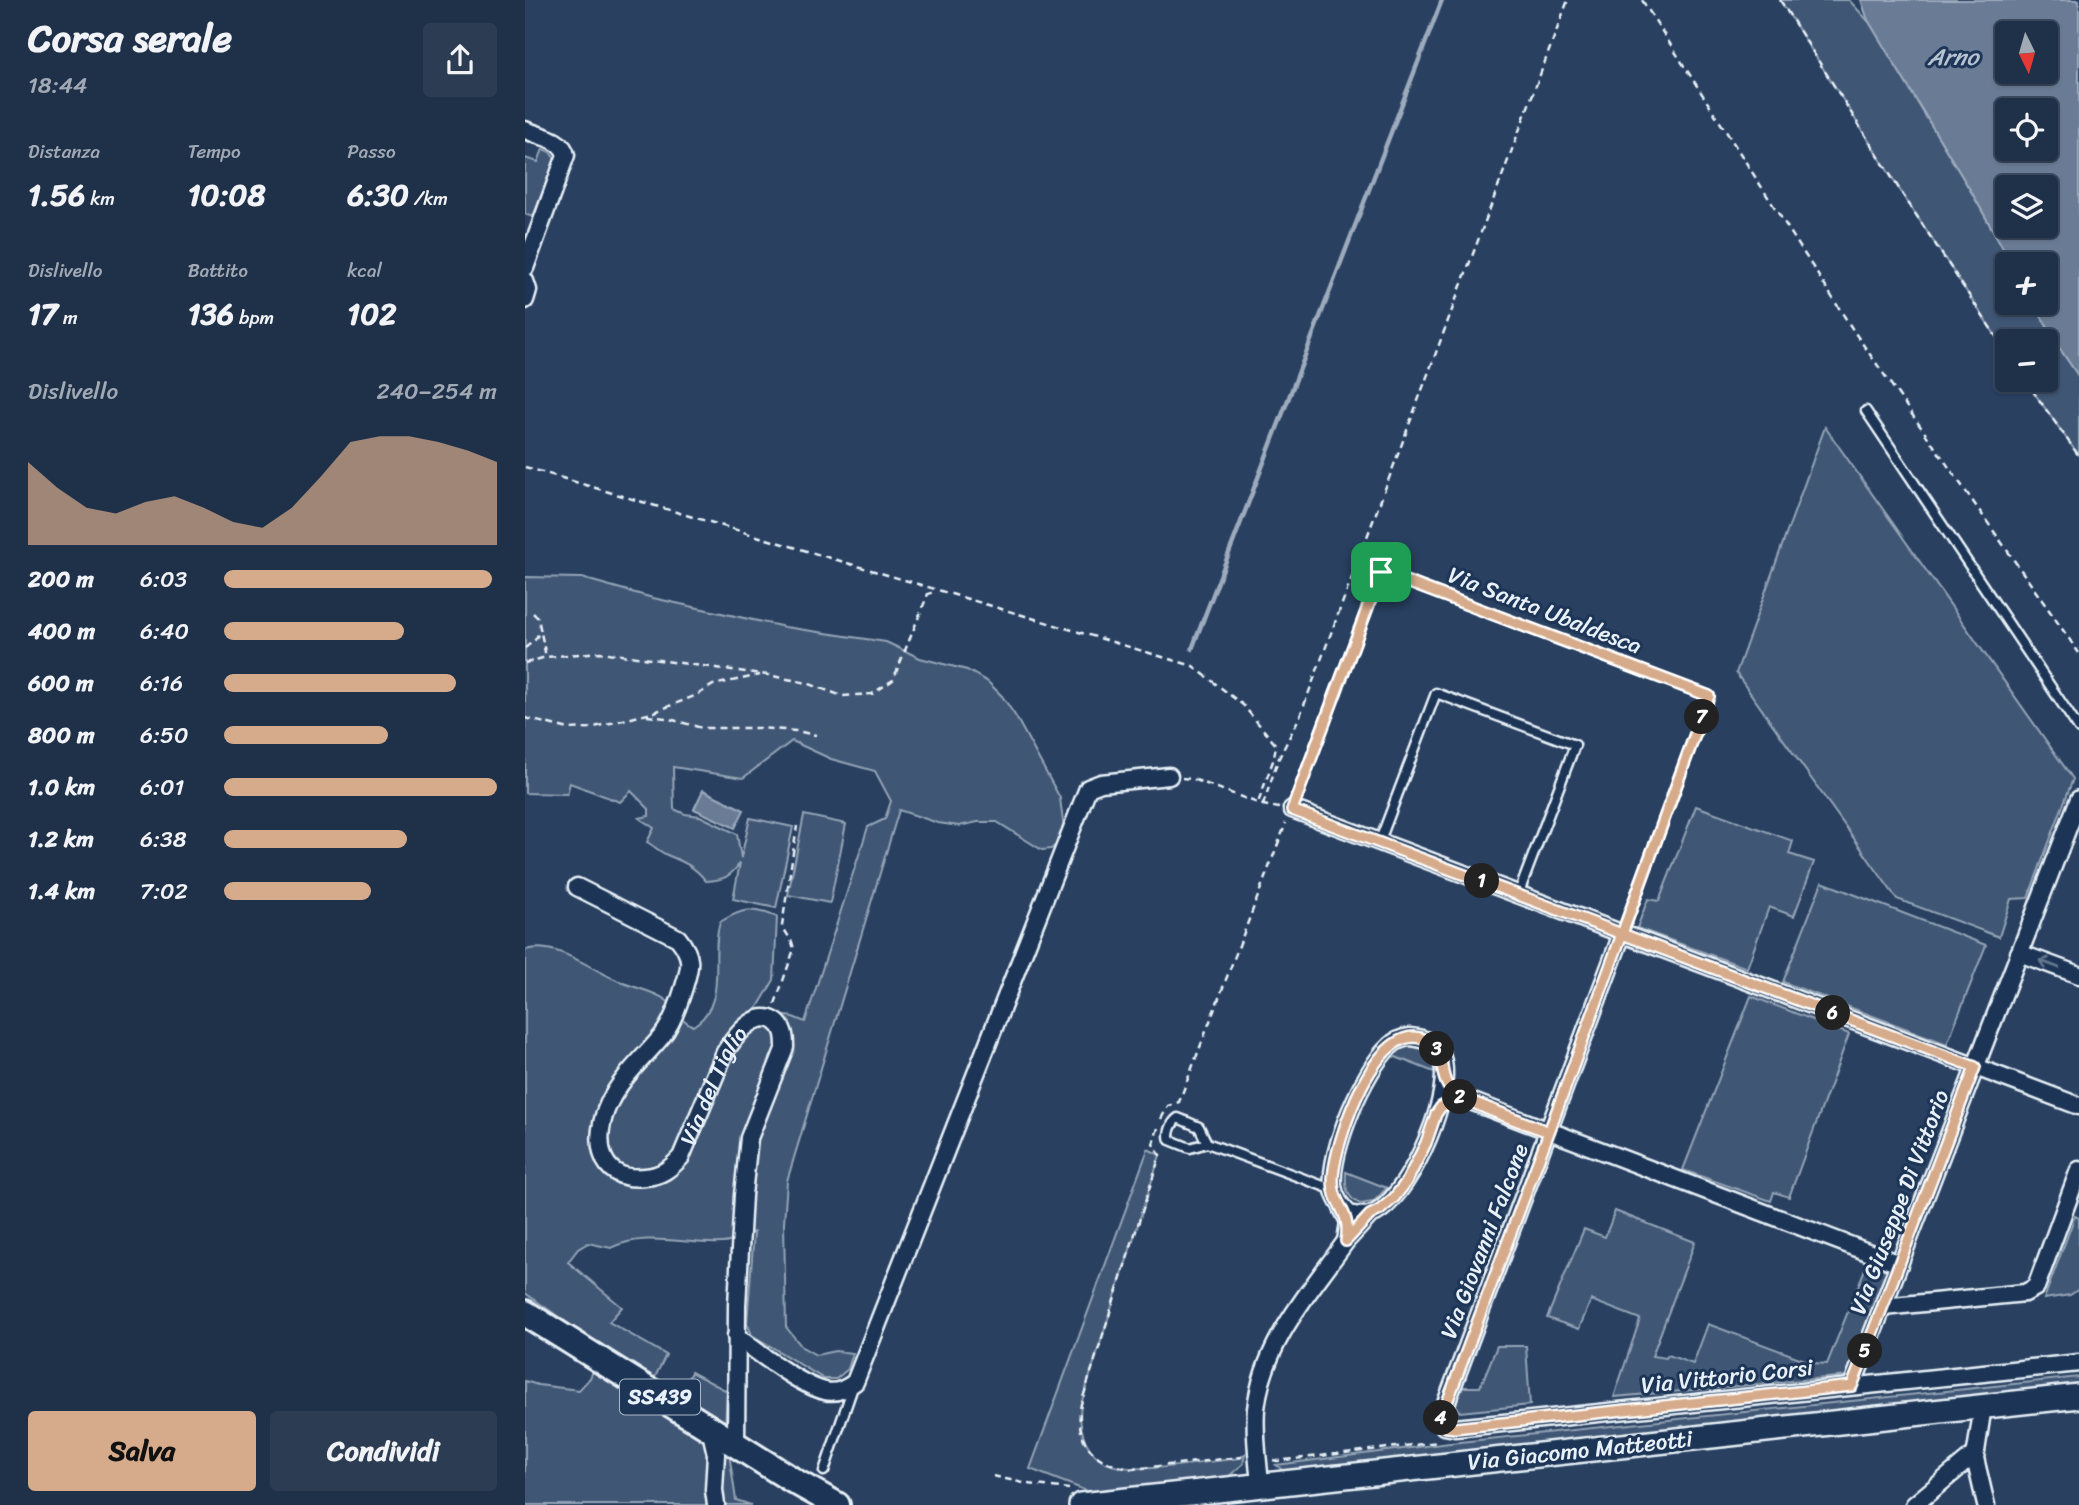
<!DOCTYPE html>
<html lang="it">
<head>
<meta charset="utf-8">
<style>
	body { margin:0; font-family:Sriracha,sans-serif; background:#2c3c53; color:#f1f3f6; height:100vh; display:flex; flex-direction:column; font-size:26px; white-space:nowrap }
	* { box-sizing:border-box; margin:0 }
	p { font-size:23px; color:#a1a9b4 }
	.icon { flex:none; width:38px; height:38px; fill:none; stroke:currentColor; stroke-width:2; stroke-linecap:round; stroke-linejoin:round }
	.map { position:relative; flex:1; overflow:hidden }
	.details { display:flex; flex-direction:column; background:#1f3049; width:525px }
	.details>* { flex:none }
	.needle { width:46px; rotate:175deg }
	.buttons { position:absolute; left:1470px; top:21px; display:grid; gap:14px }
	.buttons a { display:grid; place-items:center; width:63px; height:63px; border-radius:7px; background:#1f3049; box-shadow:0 2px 5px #0004,0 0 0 2px #3c4b61; font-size:35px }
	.pin { position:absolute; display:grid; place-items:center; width:60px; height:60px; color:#fff; margin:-30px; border-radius:14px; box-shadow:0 4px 10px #0006 }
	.km { position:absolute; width:35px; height:35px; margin:-18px; border-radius:50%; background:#222; color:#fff; font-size:19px; line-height:35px; text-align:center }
	.round { display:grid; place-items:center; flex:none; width:74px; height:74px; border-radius:7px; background:#2c3c53 }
	.head { display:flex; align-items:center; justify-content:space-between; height:119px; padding:0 28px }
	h1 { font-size:38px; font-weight:700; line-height:52px }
	.metrics { display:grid; grid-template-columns:repeat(3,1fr); gap:10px; height:119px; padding:7px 28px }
	.metrics div { display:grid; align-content:center }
	.metrics b { font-size:30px; font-weight:700 }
	.metrics small { font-size:19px; font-weight:400 }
	.metrics p { font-size:19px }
	.chart { height:196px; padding:14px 28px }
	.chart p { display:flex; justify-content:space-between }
	.chart svg { width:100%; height:126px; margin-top:7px; fill:#d6ab8b; opacity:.7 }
	.action { display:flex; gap:14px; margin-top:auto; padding:14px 28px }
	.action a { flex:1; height:80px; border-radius:7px; background:#d6ab8b; color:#111; font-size:28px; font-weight:700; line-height:80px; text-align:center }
	.action a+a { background:#2c3c53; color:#f1f3f6 }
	ul { padding:0 28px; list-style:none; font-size:23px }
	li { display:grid; grid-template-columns:112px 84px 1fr; align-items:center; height:52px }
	li i { height:18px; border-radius:9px; background:#d6ab8b }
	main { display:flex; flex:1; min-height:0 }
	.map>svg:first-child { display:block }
</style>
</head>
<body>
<main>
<section class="details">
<div class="head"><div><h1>Corsa serale</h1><p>18:44</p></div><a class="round"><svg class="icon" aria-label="share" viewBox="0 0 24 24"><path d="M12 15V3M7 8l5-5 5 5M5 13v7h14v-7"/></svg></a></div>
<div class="metrics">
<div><p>Distanza</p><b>1.56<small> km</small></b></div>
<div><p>Tempo</p><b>10:08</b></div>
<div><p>Passo</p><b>6:30<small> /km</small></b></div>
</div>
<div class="metrics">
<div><p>Dislivello</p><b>17<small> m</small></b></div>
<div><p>Battito</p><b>136<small> bpm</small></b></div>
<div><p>kcal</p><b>102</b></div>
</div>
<div class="chart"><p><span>Dislivello</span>240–254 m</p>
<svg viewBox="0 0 160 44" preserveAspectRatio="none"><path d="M0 44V15L10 24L20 31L30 33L40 29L50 27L60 31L70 36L80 38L90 31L100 20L110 8L120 6L130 6L140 8L150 11L160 15V44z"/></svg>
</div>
<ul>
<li><b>200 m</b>6:03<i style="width:98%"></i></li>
<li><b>400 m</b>6:40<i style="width:66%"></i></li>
<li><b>600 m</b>6:16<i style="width:85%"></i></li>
<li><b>800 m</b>6:50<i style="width:60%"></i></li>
<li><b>1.0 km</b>6:01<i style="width:100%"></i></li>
<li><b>1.2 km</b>6:38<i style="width:67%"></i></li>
<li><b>1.4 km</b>7:02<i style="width:54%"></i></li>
</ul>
<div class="action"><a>Salva</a><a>Condividi</a></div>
</section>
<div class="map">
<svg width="1554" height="1505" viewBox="0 0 1554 1505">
	<rect width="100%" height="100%" fill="#294061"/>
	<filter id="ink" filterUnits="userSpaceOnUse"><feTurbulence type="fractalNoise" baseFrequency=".0143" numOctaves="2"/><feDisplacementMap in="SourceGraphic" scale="14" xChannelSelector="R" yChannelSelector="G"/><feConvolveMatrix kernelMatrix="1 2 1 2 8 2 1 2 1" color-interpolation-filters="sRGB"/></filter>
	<g filter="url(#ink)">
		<g fill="#415774" stroke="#94a4b6" stroke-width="2">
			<path d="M1255,0h69l21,23 102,170 40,71h-5v39h27l24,43 21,31v79l-54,-76h21v-39h-39v12l-104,-158z"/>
			<path d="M18,149l7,3 5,7 -22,58 -8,-3v-56l13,4z"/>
			<path d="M1300,427l248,352 -45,119 -17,1 -12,38 -102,-38 -161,-226z"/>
			<path d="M0,577l57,1 71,20 132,29 101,15 34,16 47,12 21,12 14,14 14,21 44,81 4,32 -7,14 -6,5 -9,1 -45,-28h-19l-19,4 -21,-3 -39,-13 -112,371 -3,42 2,104 16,20 14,8 19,-4 18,2 -5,16 -12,10h-12l-72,-44 -5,-12 7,-91c-10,4 -22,11 -32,11 -38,2 -76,-12 -111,5l-23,-5 -10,6 -10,13 54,45 -13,15 57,33 -11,22 27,16 9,-21 36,19 -2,36 11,73 15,5h-226v-124l13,4 41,5 11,-12 13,-30 -78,-55v-343c33,-9 66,20 96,32 14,6 33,9 45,18 12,9 12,19 27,26 37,-23 16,-71 27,-104 23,-14 32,-15 57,-5l-3,63 -19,32 38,5 12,5 63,-195 17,-8 6,-18 -16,-30 -44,-12 -39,-18 -49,37 -70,-11 1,42 11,5 15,2 37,18 4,24 9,-40 43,9 -17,81 -43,-9 7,-36c-10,14 -16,17 -34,18 -12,-15 -22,-19 -39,-26 -7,-3 -13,-9 -20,-13l7,-14 -15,-10 10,-2v-7l-18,-18 -11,11 -50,-19 -3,11 -42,-1z"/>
			<path d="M1171,806l97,35 -4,13 25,8 -20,54 -25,-9 -22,61 -110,-40 11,-29 11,2z"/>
			<path d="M279,815l42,9 -16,79 -42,-8z"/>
			<path d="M1297,882l164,63 -39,99 -164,-62z"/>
			<path d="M1226,996l98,38 -60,163 -15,-5 -3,9 -88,-31z"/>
			<path d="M886,1044l18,5 4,7 1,16 -41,-16 9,-9z"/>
			<path d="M623,1149l12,6 -79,249c-2,14 -1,25 5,38 4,8 9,15 18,20 27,15 104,-1 136,-4l5,-4 -2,10 -15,13 -136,16 -62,-24z"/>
			<path d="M821,1172l41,16 -14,14 -13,2c-14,-7 -15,-17 -14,-32z"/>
			<path d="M1090,1211l80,31 -43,114 14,2 2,-3 25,9 15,-40 105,39 14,1 40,-100 23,7 -42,105 -234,21 26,-78 -49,-19 -12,29 -32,-11 37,-89 21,8z"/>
			<path d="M1550,1216l4,2v71l-9,6 -26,4z"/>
			<path d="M972,1346h29l4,59 -70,7 -5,-8 8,-17h17z"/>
			<path d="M1554,1377v10l-793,86 -10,-8 174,-22z"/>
		</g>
		<g fill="#6b7c95" stroke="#9dabbd" stroke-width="2" fill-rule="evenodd">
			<path d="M1336,0h218v377l-21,-31 -24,-43h12v-39h-34l-40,-71 -104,-173zM1482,33h39v39h-39zM1482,110h39v39h-39zM1521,187v39h-39v-39z"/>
			<path d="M178,790l41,20 -9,18 -41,-19z"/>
		</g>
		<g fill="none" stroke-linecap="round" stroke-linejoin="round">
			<path stroke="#9dabbd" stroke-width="4.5" d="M667,649l250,-649"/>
			<defs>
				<g id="lane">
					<path d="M1341,411l213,318"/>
					<path d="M767,809l89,-237 328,124 -87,238"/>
					<path d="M854,843l57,-150 139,52 -57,150"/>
					<path d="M653,1118l21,9 8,16 -17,5 -20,-8c-3,-6 2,-18 8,-22z"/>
					<path d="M682,1143l127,47"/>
					<path d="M299,1471l30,-87"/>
				</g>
				<g id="street">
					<path d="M0,130c14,6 38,9 41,25l-41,113"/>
					<path d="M0,281l3,9 -3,10"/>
					<path d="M767,809l787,297"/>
					<path id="s1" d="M52,887l101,51c15,19 13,27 6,49 -5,17 -11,35 -22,49 -18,22 -40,40 -53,67 -16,33 -13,80 36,74 16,-1 25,-8 36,-20l44,-105c9,-14 29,-43 50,-31 9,6 10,15 10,26l-36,91 -6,57 -6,110 -1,139"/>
					<path d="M1097,934l-177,472 -4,11 3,9 11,2 624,-65"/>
					<path d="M1494,953l60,22"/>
					<path d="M885,1037c13,1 25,5 31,18 15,36 -29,133 -61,155 -9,7 -20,7 -31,4 -8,-8 -14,-15 -16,-28 -4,-34 31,-117 57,-140 6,-6 12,-8 20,-9z"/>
					<path d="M935,1097l439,167"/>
					<path d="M817,1208l7,14 -3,19 24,-26"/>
					<path d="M1358,1307l142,-14 11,-6 43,-117"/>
					<path d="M211,1336c22,16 63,49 89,55 11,3 21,-2 30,-9l233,-594 13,-5 68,-7"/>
					<path d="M1327,1386l227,-587"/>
					<path d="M1458,1406l-8,52 11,47"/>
					<path d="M185,1428l6,26 -2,36 2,15"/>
					<path d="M735,1484c-2,-24 -6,-50 -4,-75 7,-66 53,-116 90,-168"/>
					<path d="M1389,1505l61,-51"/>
				</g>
				<path id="secondary" d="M556,1505l998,-109"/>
				<path id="primary" d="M0,1313l269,168 43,24"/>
			</defs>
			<use href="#lane" stroke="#e8f1f8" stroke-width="13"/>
			<use href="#street" stroke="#e8f1f8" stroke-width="21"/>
			<use href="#secondary" stroke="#e8f1f8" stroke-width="28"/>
			<use href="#primary" stroke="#e8f1f8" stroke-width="30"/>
			<g stroke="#e8f1f8" stroke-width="2.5" stroke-dasharray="7 5" stroke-linecap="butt">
				<path d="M1117,0l213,333 224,320"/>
				<path d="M1255,0l123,195 104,158"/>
				<path d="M1500,380l54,76"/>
				<path d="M0,467l668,199 50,39 33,40 -2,13 -16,45"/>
				<path d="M8,613l5,5 8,39"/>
				<path d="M0,648l10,-8 6,-11"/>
				<path d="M0,663l21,-6 54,-5 168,23 39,8 35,13 30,-2 21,-14 35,-86 8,-3"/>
				<path d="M122,716l19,2 36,10h58l36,3 20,4"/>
				<path d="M0,718l44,11 21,-1 62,-15 45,-18 16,-10 47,-10"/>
				<path d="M657,778l11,1 70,26 16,3"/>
				<path d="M738,805l15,-45 22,-44 268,-716"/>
				<path d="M250,1004l19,-55 -2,-7 -10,-16 15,-100"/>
				<path d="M636,1119l7,-13 11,-4 107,-279"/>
				<path d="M633,1128l-5,16 7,11 -79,249c-7,39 14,60 51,65l110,-12"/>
				<path d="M748,1460l4,1 162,-19"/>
				<path d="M468,1476l35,8 41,5"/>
			</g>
			<use href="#lane" stroke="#1d3557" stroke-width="8"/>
			<use href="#street" stroke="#1d3557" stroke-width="16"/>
			<use href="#secondary" stroke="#1d3557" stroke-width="23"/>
			<use href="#primary" stroke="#1d3557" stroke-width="24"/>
		</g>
		<defs><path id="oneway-shaft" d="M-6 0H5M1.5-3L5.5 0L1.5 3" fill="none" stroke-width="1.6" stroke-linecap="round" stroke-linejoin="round" transform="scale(1.75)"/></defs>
		<use stroke="#64778f" href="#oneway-shaft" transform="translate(1524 964) rotate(-159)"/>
	</g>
	<g fill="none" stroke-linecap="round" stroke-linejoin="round" filter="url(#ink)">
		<defs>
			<path id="route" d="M856,572l-89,238 330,124 -73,198 -89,-35 -19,10 -5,7 -10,29 -19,38 -13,17 -14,12 -10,5 -24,26c6,-30 -13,-35 -13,-60 0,-36 46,-174 98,-138 16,11 7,28 17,43 11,16 79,38 101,46l-107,284v8l4,3 9,1 397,-42 123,-319 -353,-133 87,-238 -328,-124"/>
		</defs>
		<use href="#route" stroke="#fff" stroke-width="14"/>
		<use href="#route" stroke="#d6ab8b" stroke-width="9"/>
	</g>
	<g text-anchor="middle" stroke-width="6" stroke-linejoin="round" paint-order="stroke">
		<rect fill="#1d3557" stroke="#abb9c8" stroke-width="2" x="95" y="1379.5" width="80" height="35" rx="5"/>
		<g font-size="21" font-weight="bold" fill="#e8f1f8">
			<text x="135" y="1404">SS439</text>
		</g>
		<g font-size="23" fill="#e8f1f8" stroke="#1d3557">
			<text transform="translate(1020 610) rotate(21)" y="8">Via Santa Ubaldesca</text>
			<text dy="8" stroke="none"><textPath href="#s1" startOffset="532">Via del Tiglio</textPath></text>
			<text transform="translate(1374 1202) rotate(-69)" y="8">Via Giuseppe Di Vittorio</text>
			<text transform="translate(959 1241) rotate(-69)" y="8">Via Giovanni Falcone</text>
			<text transform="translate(1202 1376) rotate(-6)" y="8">Via Vittorio Corsi</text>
			<text transform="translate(1055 1450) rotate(-6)" y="8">Via Giacomo Matteotti</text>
		</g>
		<g font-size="24" font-style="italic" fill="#b6c2d0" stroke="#1d3557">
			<text x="1428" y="65">Arno</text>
		</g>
	</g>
</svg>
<div class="buttons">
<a><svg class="needle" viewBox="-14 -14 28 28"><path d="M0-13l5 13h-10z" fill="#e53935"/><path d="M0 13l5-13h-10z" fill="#a1a9b4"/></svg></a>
<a><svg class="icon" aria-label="locate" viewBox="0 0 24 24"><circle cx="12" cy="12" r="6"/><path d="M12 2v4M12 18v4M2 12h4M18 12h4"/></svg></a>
<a><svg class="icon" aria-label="layers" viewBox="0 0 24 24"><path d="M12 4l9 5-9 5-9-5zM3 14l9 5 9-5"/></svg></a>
<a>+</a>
<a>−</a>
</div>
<div class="pin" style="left:856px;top:572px;background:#1e9e55"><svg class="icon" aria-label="arrive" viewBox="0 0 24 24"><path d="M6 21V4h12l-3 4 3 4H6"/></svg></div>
<b class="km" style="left:957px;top:881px">1</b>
<b class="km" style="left:935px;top:1097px">2</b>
<b class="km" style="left:912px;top:1049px">3</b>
<b class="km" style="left:916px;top:1418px">4</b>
<b class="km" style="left:1340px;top:1351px">5</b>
<b class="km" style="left:1308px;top:1013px">6</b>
<b class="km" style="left:1177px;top:717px">7</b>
</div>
</main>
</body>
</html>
